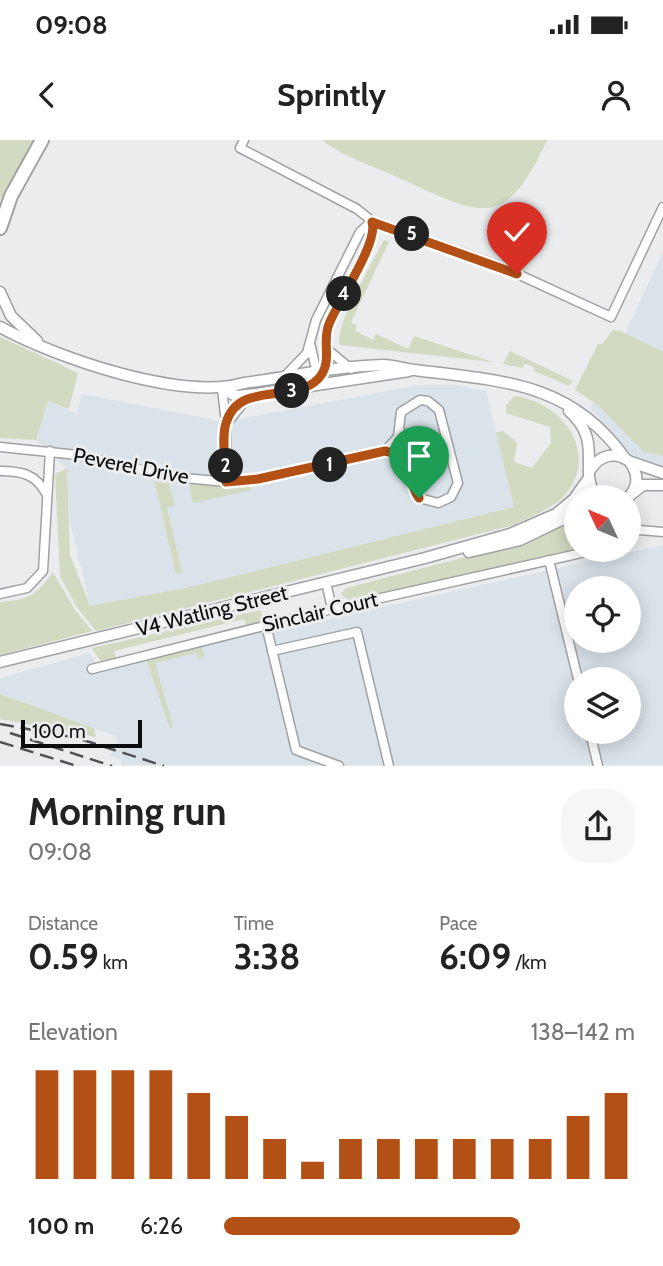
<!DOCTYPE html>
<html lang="en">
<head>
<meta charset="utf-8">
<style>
	body { margin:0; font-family:Cabin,sans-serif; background:#f6f6f6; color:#222; height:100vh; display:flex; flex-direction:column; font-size:26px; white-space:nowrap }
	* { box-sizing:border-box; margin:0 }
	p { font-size:23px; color:#767676 }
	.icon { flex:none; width:38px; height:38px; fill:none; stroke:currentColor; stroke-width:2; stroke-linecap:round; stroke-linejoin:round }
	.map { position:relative; height:626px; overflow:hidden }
	.details { display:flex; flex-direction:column; background:#fff; flex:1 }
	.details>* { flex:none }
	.needle { width:46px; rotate:314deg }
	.fabs { position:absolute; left:564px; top:345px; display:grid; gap:14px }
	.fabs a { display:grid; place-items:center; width:77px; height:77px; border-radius:50%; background:#fff; box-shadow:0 4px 18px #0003; font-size:35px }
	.scale { position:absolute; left:21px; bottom:18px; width:121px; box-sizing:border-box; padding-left:7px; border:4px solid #0b0c0d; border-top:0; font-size:19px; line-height:24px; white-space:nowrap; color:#0b0c0d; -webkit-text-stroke:5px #eaecee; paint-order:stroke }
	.pin { position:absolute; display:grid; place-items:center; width:60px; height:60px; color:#fff; margin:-72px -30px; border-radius:50% 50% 50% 0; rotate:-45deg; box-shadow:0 0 7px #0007 }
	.pin .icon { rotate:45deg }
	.km { position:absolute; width:35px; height:35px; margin:-18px; border-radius:50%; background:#222; color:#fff; font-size:19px; line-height:35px; text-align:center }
	.round { display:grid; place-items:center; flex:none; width:74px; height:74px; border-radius:28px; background:#f6f6f6 }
	.summary { display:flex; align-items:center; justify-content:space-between; height:119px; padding:0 28px }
	h1 { font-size:38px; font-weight:700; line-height:52px }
	.figures { display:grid; grid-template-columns:repeat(3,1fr); gap:10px; height:119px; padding:7px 28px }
	.figures div { display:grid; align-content:center }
	.figures b { font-size:35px; font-weight:700 }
	.figures small { font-size:19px; font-weight:400 }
	.figures p { font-size:19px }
	.chart { height:196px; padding:14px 28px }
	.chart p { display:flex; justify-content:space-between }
	.chart svg { width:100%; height:126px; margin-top:7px; stroke:#b25016; stroke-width:6 }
	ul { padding:0 28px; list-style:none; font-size:23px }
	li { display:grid; grid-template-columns:112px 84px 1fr; align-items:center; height:52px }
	li i { height:18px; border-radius:9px; background:#b25016 }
	.status { display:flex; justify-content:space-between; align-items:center; height:49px; padding:0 35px; background:#fff; direction:ltr }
	.status svg { height:19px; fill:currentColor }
	header { display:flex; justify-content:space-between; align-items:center; height:91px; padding:0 28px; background:#fff; font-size:32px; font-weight:700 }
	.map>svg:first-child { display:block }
</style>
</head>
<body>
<div class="status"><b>09:08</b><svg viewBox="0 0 49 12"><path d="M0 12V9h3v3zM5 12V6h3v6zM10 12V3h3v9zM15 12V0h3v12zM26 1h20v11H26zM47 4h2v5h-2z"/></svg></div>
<header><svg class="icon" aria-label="back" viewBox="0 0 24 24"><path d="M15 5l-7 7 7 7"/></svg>Sprintly<svg class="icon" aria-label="person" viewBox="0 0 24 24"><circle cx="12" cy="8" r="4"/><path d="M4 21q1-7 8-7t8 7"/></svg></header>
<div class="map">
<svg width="663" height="626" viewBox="0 0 663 626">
	<rect width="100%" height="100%" fill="#eaecee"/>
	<g fill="#dae2ea" fill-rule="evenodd">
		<path d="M663,112v214l-22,-6 -14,-9 -11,-16 -26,-26z"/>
		<path d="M419,245h36l31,6 28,116 -324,80 -100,19 -21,-88 -2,-50 -31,-28 12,-38 29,11 5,-19 142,28z"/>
		<path d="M663,405v220h-541l-1,-5 -11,-4 4,-12h3l-1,-8 -116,-42v-16l90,-25 10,16zM576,448h52v52h-52zM576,539h52v53h-52z"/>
	</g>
	<g fill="#d2dac2">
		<path d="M0,0h35l-35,60z"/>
		<path d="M322,0h225c-43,94 -67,74 -148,38 -24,-12 -57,-21 -77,-38z"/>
		<path d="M384,100l5,2 -38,80 6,3 -2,6 18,9 3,-6 32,15 6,-13 79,26 -153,-17c-8,-15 35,-87 44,-105z"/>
		<path d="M613,190l8,1 42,21v104l-20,-5 -45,-46 -23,-15 23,-46h4z"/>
		<path d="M0,197l78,36 -9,36 -21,-8 -12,39 -36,-2z"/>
		<path d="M510,211l63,30 -4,5 -35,-15 1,-3 -10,-4 -3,4 -19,-4z"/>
		<path d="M514,256c54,6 90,67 43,106 -13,10 -29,16 -43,23l-418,106 -20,-25 -16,-30 -5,-102 12,-6 3,87 20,51 100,-19 324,-80 -18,-75 7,-1 14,12 -3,19 18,6 19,-25 -1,-16 -44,-14v-7z"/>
		<path d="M154,339l14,2 7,24 -8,3 15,65 -6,1z"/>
		<path d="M189,345l58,1 5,4 -59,13z"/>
		<path d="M576,377v32l-211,48 -17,3 -7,-6 5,-6 193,-50z"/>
		<path d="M53,432l22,38 17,21 -92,24v-53c28,-2 37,-7 53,-30z"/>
		<path d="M261,470l3,12 -18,4 -2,-7 -130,32 2,7 -15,4 -9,-14z"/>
		<path d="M202,507l3,9 -6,3 -3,-6 -41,10 18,64 -3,1 -24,-69z"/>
		<path d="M0,554l94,34 2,9 -96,-18z"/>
	</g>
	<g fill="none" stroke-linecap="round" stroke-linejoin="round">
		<defs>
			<g id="minor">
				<path d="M244,0l-4,8 117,61 15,12 128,45 111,51 52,-110"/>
				<path d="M311,207l4,18 7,7"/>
				<path d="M327,209l24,20"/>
				<path d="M284,237l23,-24 9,-33 44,-88 12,-11"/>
				<path d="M309,246l17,-19v-35l45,-93 1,-18"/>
				<path d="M222,249l4,34v59"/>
				<path d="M420,260l8,1 11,9 19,73 -7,14 -13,6 -19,-5c-16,-22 2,-40 -34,-47l13,-14 3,-25z"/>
				<path d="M400,291l7,30"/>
				<path d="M0,307l78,8 96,22 52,5 32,-3 127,-28"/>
				<path d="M0,331c22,0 36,3 47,24"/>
				<path d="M628,389l35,3"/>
				<path d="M549,420l29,119"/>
				<path d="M326,442l6,27"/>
				<path d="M0,454l27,-6 16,-17 7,-120"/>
				<path d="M266,485l30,125 43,16"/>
				<path d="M272,511l85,-19 32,134"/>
				<path d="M92,529l240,-60 263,-59"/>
				<path d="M590,592l8,34"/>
			</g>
			<g id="tertiary">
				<path d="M0,152l11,24 26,25"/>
				<path d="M0,187c57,31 181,74 244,56 46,-6 93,-17 139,-18 11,0 21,4 32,5 84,11 155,11 209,87"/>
				<path d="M222,249l14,7 21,-2 152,-23"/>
				<path d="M569,271c36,31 8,62 28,86"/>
				<path d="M226,283l16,-20 11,-7"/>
				<path d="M631,322l32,11"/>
				<path d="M591,329c9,-14 24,-18 38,-8 10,13 10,25 -1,37"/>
				<path d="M633,353l10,-8h20"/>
				<path d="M469,412l51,-12 56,-27"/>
				<path d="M0,522l425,-104 85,-24 46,-20 18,-15 14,-20"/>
			</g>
			<path id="trunk" d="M0,88l11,-32 31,-56"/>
		</defs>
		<use href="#minor" stroke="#9fa1a3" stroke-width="11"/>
		<use href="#tertiary" stroke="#9fa1a3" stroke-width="13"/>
		<use href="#trunk" stroke="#9fa1a3" stroke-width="16"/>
		<use href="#minor" stroke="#fff" stroke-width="8"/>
		<use href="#tertiary" stroke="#fff" stroke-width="10"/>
		<use href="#trunk" stroke="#fff" stroke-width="12"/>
		<g stroke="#515254" stroke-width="2.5" stroke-dasharray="14 7" stroke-linecap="butt">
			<path d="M0,584l77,14 87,28"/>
			<path d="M10,593l102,33"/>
			<path d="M0,602l77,24"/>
		</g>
	</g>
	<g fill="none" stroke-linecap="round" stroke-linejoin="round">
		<defs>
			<path id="route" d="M419,358c-16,-22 2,-40 -34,-47l-127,28 -32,3c0,-17 -5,-43 0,-59 13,-43 68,-19 92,-44 16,-17 3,-36 11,-55 9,-23 50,-82 43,-102l145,52"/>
		</defs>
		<use href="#route" stroke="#fff" stroke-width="14"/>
		<use href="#route" stroke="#b25016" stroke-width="9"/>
	</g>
	<g text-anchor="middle" stroke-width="6" stroke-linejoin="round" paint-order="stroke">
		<g font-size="21" fill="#0b0c0d" stroke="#eaecee">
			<text transform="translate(131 326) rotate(11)" y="7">Peverel Drive</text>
			<text transform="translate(212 471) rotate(-14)" y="7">V4 Watling Street</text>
			<text transform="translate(320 472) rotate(-13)" y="7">Sinclair Court</text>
		</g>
	</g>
</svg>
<div class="fabs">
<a><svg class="needle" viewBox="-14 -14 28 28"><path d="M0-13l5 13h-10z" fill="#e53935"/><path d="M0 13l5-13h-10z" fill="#767676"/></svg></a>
<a><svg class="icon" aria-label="locate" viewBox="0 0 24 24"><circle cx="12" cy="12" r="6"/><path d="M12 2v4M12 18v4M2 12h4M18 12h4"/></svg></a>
<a><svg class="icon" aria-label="layers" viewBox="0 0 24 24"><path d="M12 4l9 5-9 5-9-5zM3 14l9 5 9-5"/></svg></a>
</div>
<div class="scale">100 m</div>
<div class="pin" style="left:419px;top:358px;background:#1e9e55"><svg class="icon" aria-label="arrive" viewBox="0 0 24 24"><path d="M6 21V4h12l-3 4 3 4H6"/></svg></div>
<div class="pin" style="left:517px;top:134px;background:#d93025"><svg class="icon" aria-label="check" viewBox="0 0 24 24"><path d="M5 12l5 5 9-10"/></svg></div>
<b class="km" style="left:330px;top:325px">1</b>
<b class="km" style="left:226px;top:326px">2</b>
<b class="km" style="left:292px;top:251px">3</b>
<b class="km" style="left:344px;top:154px">4</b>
<b class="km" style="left:412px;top:94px">5</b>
</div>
<section class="details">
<div class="summary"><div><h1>Morning run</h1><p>09:08</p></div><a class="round"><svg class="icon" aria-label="share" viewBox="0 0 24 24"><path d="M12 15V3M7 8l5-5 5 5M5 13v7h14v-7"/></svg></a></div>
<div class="figures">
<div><p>Distance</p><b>0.59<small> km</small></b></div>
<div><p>Time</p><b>3:38</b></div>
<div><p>Pace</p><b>6:09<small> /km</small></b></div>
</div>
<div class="chart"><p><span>Elevation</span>138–142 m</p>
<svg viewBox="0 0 160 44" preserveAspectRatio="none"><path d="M5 44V6M15 44V6M25 44V6M35 44V6M45 44V14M55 44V22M65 44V30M75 44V38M85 44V30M95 44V30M105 44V30M115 44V30M125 44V30M135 44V30M145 44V22M155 44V14"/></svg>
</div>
<ul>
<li><b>100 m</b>6:26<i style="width:72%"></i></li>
</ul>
</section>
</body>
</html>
